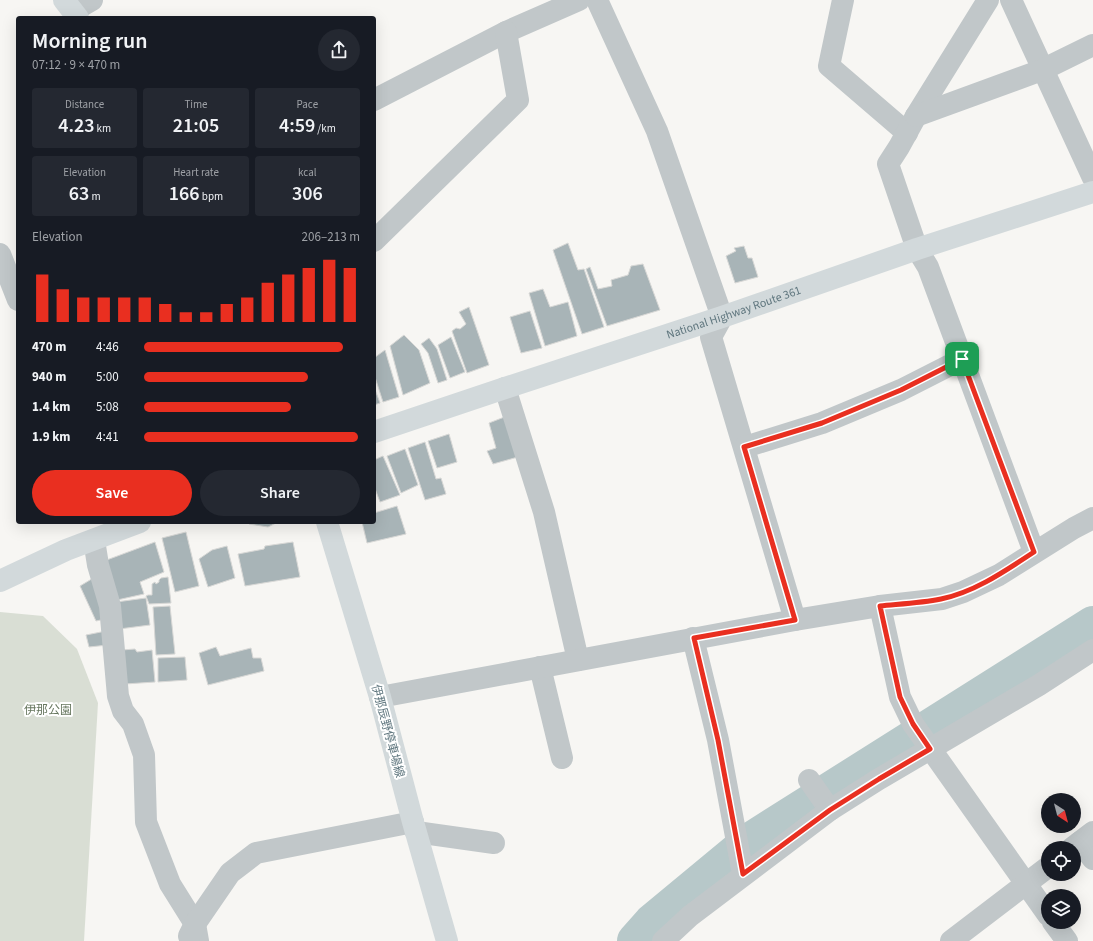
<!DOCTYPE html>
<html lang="en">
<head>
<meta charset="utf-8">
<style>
	body { margin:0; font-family:"Source Sans 3","Noto Sans JP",sans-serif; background:#242831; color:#f1f3f6; height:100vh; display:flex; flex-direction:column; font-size:15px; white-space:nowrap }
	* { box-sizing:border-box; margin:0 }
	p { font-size:13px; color:#9ea1a6 }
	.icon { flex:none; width:22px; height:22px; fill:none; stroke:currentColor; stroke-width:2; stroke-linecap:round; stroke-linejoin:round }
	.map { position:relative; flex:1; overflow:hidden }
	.side { position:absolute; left:16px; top:16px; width:360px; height:508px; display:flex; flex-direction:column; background:#171b24; border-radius:4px; box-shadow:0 4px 16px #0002 }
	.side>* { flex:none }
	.needle { width:26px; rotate:144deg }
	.controls { position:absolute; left:1041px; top:793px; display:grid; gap:8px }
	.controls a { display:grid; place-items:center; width:40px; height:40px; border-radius:50%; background:#171b24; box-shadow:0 4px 16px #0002; font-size:20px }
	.pin { position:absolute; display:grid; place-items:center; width:34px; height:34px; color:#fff; margin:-17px; border-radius:8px; box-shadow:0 2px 6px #0006 }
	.round { display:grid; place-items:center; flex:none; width:42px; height:42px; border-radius:21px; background:#242831 }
	.summary { display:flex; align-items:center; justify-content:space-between; height:68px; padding:0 16px }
	h1 { font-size:22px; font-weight:600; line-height:30px }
	.stats { display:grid; grid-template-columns:repeat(3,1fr); gap:6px; height:68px; padding:4px 16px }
	.stats div { display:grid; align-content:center; border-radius:4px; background:#242831; text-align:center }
	.stats b { font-size:20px; font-weight:600 }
	.stats small { font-size:11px; font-weight:400 }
	.stats p { font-size:11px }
	.chart { height:112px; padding:8px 16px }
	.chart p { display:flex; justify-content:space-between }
	.chart svg { width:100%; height:72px; margin-top:4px; stroke:#e92f20; stroke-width:6 }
	.primary-button { display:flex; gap:8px; margin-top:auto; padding:8px 16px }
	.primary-button a { flex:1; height:46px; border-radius:24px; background:#e92f20; color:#fff; font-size:16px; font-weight:600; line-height:46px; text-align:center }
	.primary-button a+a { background:#242831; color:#f1f3f6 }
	ul { padding:0 16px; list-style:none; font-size:13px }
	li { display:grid; grid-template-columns:64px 48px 1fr; align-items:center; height:30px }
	li i { height:10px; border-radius:5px; background:#e92f20 }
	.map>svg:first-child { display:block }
</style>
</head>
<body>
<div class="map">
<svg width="1093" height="941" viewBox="0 0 1093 941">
	<rect width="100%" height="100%" fill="#f7f6f3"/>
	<path fill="#d9ded4" d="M0,612l43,4 34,33 21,54 -14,238h-84z"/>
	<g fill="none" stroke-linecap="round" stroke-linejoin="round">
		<path stroke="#b7c8c9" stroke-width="38" d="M636,941l16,-18 99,-82 342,-216"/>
	</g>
	<g fill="#a8b4b7" stroke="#d8d8d6">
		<path d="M568,243l10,27 6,-1 20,58 -22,7 -29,-84z"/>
		<path d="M744,246l4,12h4l6,19 -23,6 -9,-27 10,-5 -2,-3z"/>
		<path d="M643,264l17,46 -53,16 -21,-57 4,-2 8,22 14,-3 -1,-6 17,-5 3,-9z"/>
		<path d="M543,289l7,18 18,-5 9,34 -32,10 -16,-53z"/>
		<path d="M469,307l20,58 -22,8 -15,-42 4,-3 4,1 6,-5 -7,-12z"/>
		<path d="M530,311l12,37 -21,5 -11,-36z"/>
		<path d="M404,335l15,15 11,33 -27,12 -13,-49z"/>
		<path d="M451,337l14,35 -15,6 -12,-33z"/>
		<path d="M429,338l8,11 10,31 -9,3 -10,-30 -7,-9z"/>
		<path d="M385,350l14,47 -16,5 -9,-28v-16z"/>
		<path d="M374,387l6,16 -6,2z"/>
		<path d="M507,416l11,41 -25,7 -6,-13 9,-3 -7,-25z"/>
		<path d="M449,434l8,28 -20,6 -9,-27z"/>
		<path d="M425,442l11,37 5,-1 5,16 -21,6 -17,-52z"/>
		<path d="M405,449l13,36 -17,8 -14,-37z"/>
		<path d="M383,456l17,39 -20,7 -6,-16v-26z"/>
		<path d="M397,506l9,28 -39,9 -5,-21h12v-9z"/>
		<path d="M249,522h29l-10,5 -19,-3z"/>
		<path d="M186,532l13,54 -24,6 -13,-54z"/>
		<path d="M155,542l9,30 -24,10 4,12 -27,6 -13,-39z"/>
		<path d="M293,542l7,35 -55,9 -7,-32 26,-5 1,-3z"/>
		<path d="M227,546l8,32 -27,9 -9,-28 13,-9z"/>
		<path d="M95,577l10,42 -9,2 -16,-35z"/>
		<path d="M168,577l3,26 -22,1 -3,-8 2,-1h4v-11l3,-2 1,2 3,-2v-2l2,-2z"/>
		<path d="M146,598l4,27 -31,4 -3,-27z"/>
		<path d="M170,606l5,48 -19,1 -3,-48z"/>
		<path d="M106,631l2,14 -19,2 -3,-12z"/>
		<path d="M216,647l4,9 31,-8 2,10h8l3,13 -56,14 -9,-32z"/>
		<path d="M135,649l2,3 15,-2 3,32 -30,2 -3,-34z"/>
		<path d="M185,657l2,23 -29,2v-24z"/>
	</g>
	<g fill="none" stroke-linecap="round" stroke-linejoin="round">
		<g stroke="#c1c7c9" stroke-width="22">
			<path d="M597,0l60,131 65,186 -11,20 84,283"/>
			<path d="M843,0l-14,66 78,67"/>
			<path d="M988,0l-72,116 -17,31 -11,17 29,85 11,18 106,285"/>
			<path d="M1011,0l82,178"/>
			<path d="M73,11l19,-11"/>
			<path d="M374,100l132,-68 73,-32"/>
			<path d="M916,116l126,-46 51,-25"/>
			<path d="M374,241l144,-141 -12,-68"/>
			<path d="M0,254l18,46"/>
			<path d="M505,388l39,124 34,148"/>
			<path d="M745,447l77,-24 79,-33 61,-31"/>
			<path d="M94,540l4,25 12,41 8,90 5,15 10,13 11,31 2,67 24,62 25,40 3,17"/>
			<path d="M880,606l20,91 13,27 135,191"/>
			<path d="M693,638l25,102 25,134"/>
			<path d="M540,667l22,91"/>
			<path d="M380,697l415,-77 85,-14 62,-7 21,-7 36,-17 75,-47 19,-10"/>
			<path d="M809,780l21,30"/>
			<path d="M416,832l78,11"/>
			<path d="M1080,842l13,17"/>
			<path d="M1072,848l21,-16"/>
			<path d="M1053,922l14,19"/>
			<path d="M189,936l6,-12 35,-51 26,-20 157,-31"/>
			<path d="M663,941l27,-25 140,-106 49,-31 160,-94 54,-35"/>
			<path d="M951,941l97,-74"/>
		</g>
		<g stroke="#d2d9db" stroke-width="22">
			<path d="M64,0l14,18"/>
			<path d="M327,522l53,175 33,125 34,119"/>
		</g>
		<g stroke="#d2d9db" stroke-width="22">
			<path id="s1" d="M374,432l131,-44 217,-71 195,-68 176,-57"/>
			<path d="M0,581l66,-31 74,-28"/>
		</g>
	</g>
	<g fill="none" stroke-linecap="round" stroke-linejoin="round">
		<defs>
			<path id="route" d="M962,359l72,193c-29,19 -59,40 -93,47 -20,4 -41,5 -61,7l20,91 13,27 17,25 -51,30 -49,31 -87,64 -25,-134 -24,-102 101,-18 -51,-173 78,-24 79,-33z"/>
		</defs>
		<use href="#route" stroke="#fff" stroke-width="8"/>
		<use href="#route" stroke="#e92f20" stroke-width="5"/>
	</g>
	<g text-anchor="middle" stroke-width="4" stroke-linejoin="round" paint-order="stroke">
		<g font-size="12" fill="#60777f" stroke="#fff">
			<text dy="4" stroke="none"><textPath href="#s1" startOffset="379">National Highway Route 361</textPath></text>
			<text transform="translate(388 731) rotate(75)" y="4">伊那辰野停車場線</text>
		</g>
		<g font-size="12" fill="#67775f" stroke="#fff">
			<text x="48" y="714">伊那公園</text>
		</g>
	</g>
</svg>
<div class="controls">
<a><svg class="needle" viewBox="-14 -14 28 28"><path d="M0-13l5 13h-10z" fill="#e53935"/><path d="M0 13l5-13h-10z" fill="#9ea1a6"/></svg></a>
<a><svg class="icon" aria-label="locate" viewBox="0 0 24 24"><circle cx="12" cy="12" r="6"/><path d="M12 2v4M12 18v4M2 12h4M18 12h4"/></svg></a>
<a><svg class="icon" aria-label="layers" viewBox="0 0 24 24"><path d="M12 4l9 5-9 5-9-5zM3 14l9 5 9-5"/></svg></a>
</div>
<div class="pin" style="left:962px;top:359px;background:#1e9e55"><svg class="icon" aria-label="arrive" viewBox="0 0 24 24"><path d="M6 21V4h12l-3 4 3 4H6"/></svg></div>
<section class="side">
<div class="summary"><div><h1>Morning run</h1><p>07:12 · 9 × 470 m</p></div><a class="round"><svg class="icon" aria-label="share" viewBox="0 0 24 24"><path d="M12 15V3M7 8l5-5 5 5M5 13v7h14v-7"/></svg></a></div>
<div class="stats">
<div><p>Distance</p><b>4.23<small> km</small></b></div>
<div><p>Time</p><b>21:05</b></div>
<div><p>Pace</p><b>4:59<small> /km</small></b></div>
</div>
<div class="stats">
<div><p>Elevation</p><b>63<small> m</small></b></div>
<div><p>Heart rate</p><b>166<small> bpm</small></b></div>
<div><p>kcal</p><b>306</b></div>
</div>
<div class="chart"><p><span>Elevation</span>206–213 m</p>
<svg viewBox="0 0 160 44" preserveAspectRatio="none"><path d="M5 44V15M15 44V24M25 44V29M35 44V29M45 44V29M55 44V29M65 44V33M75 44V38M85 44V38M95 44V33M105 44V29M115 44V20M125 44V15M135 44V11M145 44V6M155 44V11"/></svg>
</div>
<ul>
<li><b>470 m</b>4:46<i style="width:92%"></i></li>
<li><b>940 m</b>5:00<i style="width:76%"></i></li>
<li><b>1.4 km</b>5:08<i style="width:68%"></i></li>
<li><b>1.9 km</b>4:41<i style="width:99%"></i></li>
</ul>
<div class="primary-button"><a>Save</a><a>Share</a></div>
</section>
</div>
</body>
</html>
